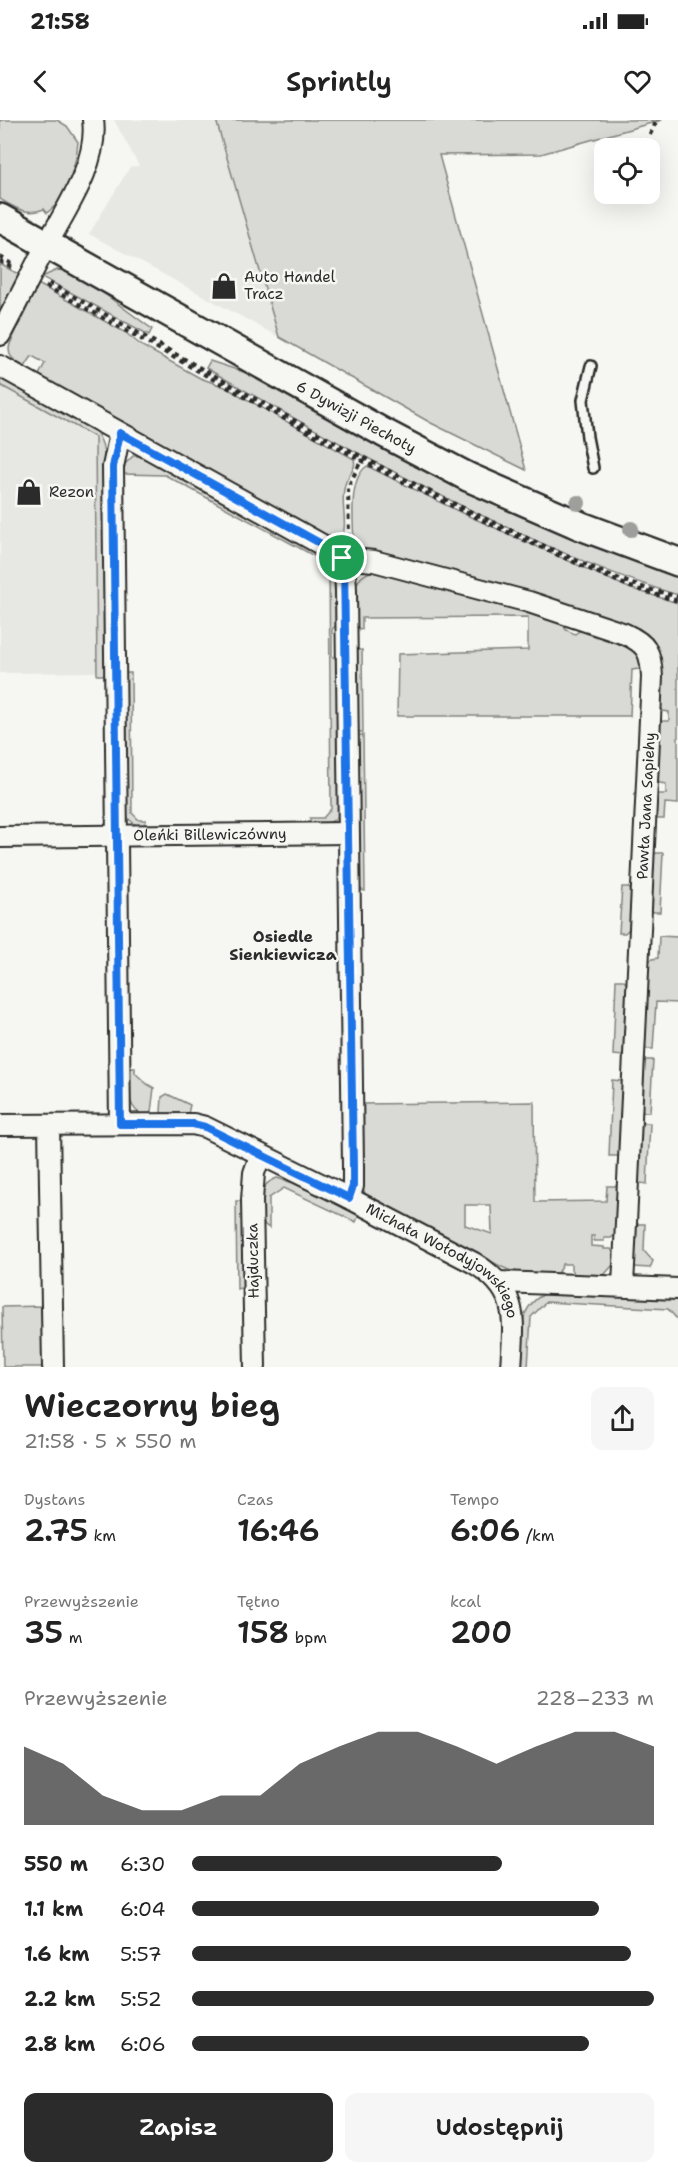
<!DOCTYPE html>
<html lang="pl">
<head>
<meta charset="utf-8">
<style>
	body { margin:0; font-family:"Shantell Sans",sans-serif; background:#f6f6f6; color:#222; height:100vh; display:flex; flex-direction:column; font-size:22px; white-space:nowrap }
	* { box-sizing:border-box; margin:0 }
	p { font-size:20px; color:#767676 }
	.icon { flex:none; width:33px; height:33px; fill:none; stroke:currentColor; stroke-width:2; stroke-linecap:round; stroke-linejoin:round }
	.map { position:relative; height:1247px; overflow:hidden }
	.panel { display:flex; flex-direction:column; background:#fff; flex:1 }
	.panel>* { flex:none }
	.controls { position:absolute; left:594px; top:18px; display:grid; gap:12px }
	.controls a { display:grid; place-items:center; width:66px; height:66px; border-radius:12px; background:#fff; box-shadow:0 6px 24px #0002; font-size:30px }
	.pin { position:absolute; display:grid; place-items:center; width:51px; height:51px; color:#fff; margin:-26px; border:3px solid #fff; border-radius:50%; box-shadow:0 2px 6px #0007 }
	.round { display:grid; place-items:center; flex:none; width:63px; height:63px; border-radius:12px; background:#f6f6f6 }
	.headline { display:flex; align-items:center; justify-content:space-between; height:102px; padding:0 24px }
	h1 { font-size:33px; font-weight:600; line-height:45px }
	.figures { display:grid; grid-template-columns:repeat(3,1fr); gap:9px; height:102px; padding:6px 24px }
	.figures div { display:grid; align-content:center }
	.figures b { font-size:30px; font-weight:600 }
	.figures small { font-size:16px; font-weight:400 }
	.figures p { font-size:16px }
	.chart { height:168px; padding:12px 24px }
	.chart p { display:flex; justify-content:space-between }
	.chart svg { width:100%; height:108px; margin-top:6px; fill:#2b2b2b; opacity:.7 }
	.cta { display:flex; gap:12px; margin-top:auto; padding:12px 24px }
	.cta a { flex:1; height:69px; border-radius:12px; background:#2b2b2b; color:#fff; font-size:24px; font-weight:600; line-height:69px; text-align:center }
	.cta a+a { background:#f6f6f6; color:#222 }
	ul { padding:0 24px; list-style:none; font-size:20px }
	li { display:grid; grid-template-columns:96px 72px 1fr; align-items:center; height:45px }
	li i { height:15px; border-radius:8px; background:#2b2b2b }
	.status { display:flex; justify-content:space-between; align-items:center; height:42px; padding:0 30px; background:#fff; direction:ltr }
	.status svg { height:16px; fill:currentColor }
	header { display:flex; justify-content:space-between; align-items:center; height:78px; padding:0 24px; background:#fff; font-size:27px; font-weight:600 }
	.map>svg:first-child { display:block }
</style>
</head>
<body>
<div class="status"><b>21:58</b><svg viewBox="0 0 49 12"><path d="M0 12V9h3v3zM5 12V6h3v6zM10 12V3h3v9zM15 12V0h3v12zM26 1h20v11H26zM47 4h2v5h-2z"/></svg></div>
<header><svg class="icon" aria-label="back" viewBox="0 0 24 24"><path d="M15 5l-7 7 7 7"/></svg>Sprintly<svg class="icon" aria-label="heart" viewBox="0 0 24 24"><path d="M12 20l-8-8c-3-5 5-10 8-4 3-6 11-1 8 4z"/></svg></header>
<div class="map">
<svg width="678" height="1247" viewBox="0 0 678 1247">
	<rect width="100%" height="100%" fill="#f6f6f2"/>
	<filter id="ink" filterUnits="userSpaceOnUse"><feTurbulence type="fractalNoise" baseFrequency=".0167" numOctaves="2"/><feDisplacementMap in="SourceGraphic" scale="12" xChannelSelector="R" yChannelSelector="G"/><feConvolveMatrix kernelMatrix="1 2 1 2 8 2 1 2 1" color-interpolation-filters="sRGB"/></filter>
	<g filter="url(#ink)">
		<g fill="#e7e7e3">
			<path d="M114,0h102l63,217 -190,-103 41,-67 9,-1z"/>
			<path d="M0,265l95,52 2,235 -97,1z"/>
		</g>
		<g fill="#d9d9d5" stroke="#828280" stroke-width="1.5" fill-rule="evenodd">
			<path d="M0,0h57l10,6 11,16 -2,16 -7,24 -11,21 -11,10 -3,-4c-17,7 -29,-1 -44,-10z"/>
			<path d="M216,0h446l-121,34 -102,1 87,315 -95,-47 -152,-86z"/>
			<path d="M0,144l20,11 -20,40z"/>
			<path d="M57,150l14,2 12,6 69,51 -3,6 -107,-58z"/>
			<path d="M38,164l88,49 16,13 58,32 25,9 129,72c3,11 -7,16 -9,26 -6,19 5,38 -5,58l-301,-168 6,-12 -13,-7 -7,11c-10,-6 -19,-10 -15,-23z"/>
			<path d="M210,241l52,17 416,197v20c-61,-18 -120,-44 -178,-71 -101,-47 -198,-100 -294,-156z"/>
			<path d="M0,257l90,48c8,8 13,16 14,28l3,218 -4,4h-6l-2,-238 -95,-52z"/>
			<path d="M133,336h10l183,100c15,19 11,45 12,68l-6,5v27l6,5 1,154c-7,10 -17,9 -29,9v-6h13l8,-9 -2,-245 -164,-89 -43,-1 1,-8z"/>
			<path d="M367,346l95,47 167,75 49,15v201l-13,-1 -1,16h-6l-4,-5v-16l5,-4h7v-10l-6,-1 -5,-5 3,-53 5,-4h6v-9l-6,-1 -4,-6 1,-47 -2,-7 -8,-12 -119,-45 -177,-47c0,-22 -7,-67 13,-81z"/>
			<path d="M375,451l152,39 35,13 4,7 9,4 7,-5 48,17 5,3 8,15 -4,5 -7,1 -2,46h-233l1,-62 130,-4v-33l-166,1v11l-7,-1c0,-21 -8,-53 20,-57z"/>
			<path d="M358,530h4l1,82h-7l-1,-80z"/>
			<path d="M124,553h7l1,140 7,7h7l-2,6c-8,0 -14,-4 -18,-11z"/>
			<path d="M356,615h7l2,156 -7,-2z"/>
			<path d="M656,733h7l-3,59h-7l-4,-5 3,-50z"/>
			<path d="M622,767h6l5,6 -3,35 -5,5h-6z"/>
			<path d="M659,816l19,1v66l-22,-1 -3,47h-6l-4,-6 3,-80 6,-4 6,-1z"/>
			<path d="M616,860h7l5,5 -4,71 -11,-1z"/>
			<path d="M646,940h7l-3,52h-6l-4,-5 2,-43z"/>
			<path d="M129,948h6v5l12,11 7,4 -3,24 -3,3c-23,-1 -19,-30 -19,-47z"/>
			<path d="M612,960l11,1 -3,75h-11z"/>
			<path d="M167,974l23,11 -2,9 -24,1 -3,-3 1,-15z"/>
			<path d="M534,982l1,100 71,-1 1,-15h12l-3,48 -5,4h-7v3h-10v-5h-3v10l13,1v2h7l4,6 -2,10 -9,10h-29l-4,-5v-6h-9l-1,5 -5,5 -26,-1 -19,-2 -9,-4 -135,-70 -4,-8 -2,-85zM465,1085h26l1,29 -27,-9z"/>
			<path d="M643,1003h7l-3,61 -7,-1 -4,-5 2,-51z"/>
			<path d="M277,1058l16,5 64,31 1,3 -2,5 -72,-34 -15,10v30l-8,-6c0,-19 -4,-38 16,-44z"/>
			<path d="M236,1081h7l2,86 -8,2z"/>
			<path d="M639,1104h6l-1,27 9,10 -3,7 -17,-1v-38z"/>
			<path d="M547,1173l131,5v22l-10,-11 -122,-7 -15,15 -3,50h-7c1,-29 -6,-61 26,-74z"/>
			<path d="M44,1186l1,61h-42l-1,-60z"/>
		</g>
		<g fill="none" stroke-linecap="round" stroke-linejoin="round">
			<defs>
				<path id="lane" d="M591,246l-8,34 4,37 6,31"/>
				<g id="street">
					<path d="M0,215c16,-30 31,-61 47,-91 19,-35 52,-82 46,-124"/>
					<path id="s1" d="M0,246l326,181c21,13 19,21 20,44l7,575v20l-4,12 125,65c46,28 40,57 37,104"/>
					<path d="M342,438l32,3 155,41 96,32c22,10 26,18 27,43l-29,609"/>
					<path id="s2" d="M0,717l348,-4"/>
					<path d="M120,1004l-7,-657 7,-34"/>
					<path d="M0,1005l193,-1 12,3 144,71"/>
					<path d="M49,1005l4,242"/>
					<path d="M499,1162l179,7"/>
					<path d="M255,1247l-3,-167 2,-27 6,-17"/>
				</g>
				<g id="secondary">
					<path id="s3" d="M0,98l384,215 84,44 113,49 97,36"/>
				</g>
			</defs>
			<use href="#lane" stroke="#2b2b2b" stroke-width="14"/>
			<use href="#street" stroke="#2b2b2b" stroke-width="24"/>
			<use href="#secondary" stroke="#2b2b2b" stroke-width="32"/>
			<g stroke="#2b2b2b" stroke-width="4" stroke-dasharray="4.5 4.5" stroke-linecap="butt">
				<path d="M646,23l11,-23"/>
				<path d="M0,137l13,7"/>
				<path d="M0,141l13,7"/>
				<path d="M49,163c147,81 291,168 444,239 45,21 91,43 137,61 16,6 32,9 48,14"/>
				<path d="M46,166l231,129 129,69 118,56 106,47 48,14"/>
				<path d="M349,418l-1,-51 14,-28"/>
			</g>
			<use href="#lane" stroke="#f6f6f2" stroke-width="9"/>
			<use href="#street" stroke="#f6f6f2" stroke-width="20"/>
			<use href="#secondary" stroke="#f6f6f2" stroke-width="27"/>
		</g>
		<g fill="#9e9e9c">
			<circle cx="578" cy="383" r="8"/>
			<circle cx="631" cy="409" r="8"/>
		</g>
	</g>
	<g fill="none" stroke-linecap="round" stroke-linejoin="round" filter="url(#ink)">
		<defs>
			<path id="route" d="M120,313l207,114 15,11 2,8 9,601v19l-4,12 -144,-71 -12,-3h-73l-7,-657z"/>
		</defs>
		<use href="#route" stroke="#fff" stroke-width="12"/>
		<use href="#route" stroke="#1a73e8" stroke-width="8"/>
	</g>
	<defs>
		<symbol id="shop-bare" viewBox="-9 -9 18 18"><path d="M-5-2.5h2.3a2.7 3.5 0 0 1 5.4 0H5L5.5 6h-11ZM-1.5-2.5h3a1.5 2.3 0 0 0-3 0Z" fill="#2b2b2b" stroke="#f6f6f2" stroke-width="2.5" paint-order="stroke"/></symbol>
	</defs>
	<g fill-rule="evenodd">
		<use href="#shop-bare" x="205" y="147" width="38" height="38"/>
		<use href="#shop-bare" x="10" y="353" width="38" height="38"/>
	</g>
	<g text-anchor="middle" stroke-width="5" stroke-linejoin="round" paint-order="stroke">
		<g font-size="15" fill="#2b2b2b" stroke="#f6f6f2" text-anchor="start">
			<text x="244" y="162">Auto Handel<tspan x="244" dy="17">Tracz</tspan></text>
			<text x="49" y="377">Rezon</text>
		</g>
		<g font-size="15" fill="#2b2b2b" stroke="#f6f6f2">
			<text dy="5" stroke="none"><textPath href="#s3" startOffset="408">6 Dywizji Piechoty</textPath></text>
			<text transform="translate(646 686) rotate(-87)" y="5">Pawła Jana Sapiehy</text>
			<text dy="5" stroke="none"><textPath href="#s2" startOffset="210">Oleńki Billewiczówny</textPath></text>
			<text transform="translate(253 1141) rotate(-91)" y="5">Hajduczka</text>
			<text dy="5" stroke="none"><textPath href="#s1" startOffset="1148">Michała Wołodyjowskiego</textPath></text>
		</g>
		<g font-size="16" font-weight="bold" fill="#2b2b2b" stroke="#f6f6f2">
			<text x="283" y="822">Osiedle<tspan x="283" dy="18">Sienkiewicza</tspan></text>
		</g>
	</g>
</svg>
<div class="controls">
<a><svg class="icon" aria-label="locate" viewBox="0 0 24 24"><circle cx="12" cy="12" r="6"/><path d="M12 2v4M12 18v4M2 12h4M18 12h4"/></svg></a>
</div>
<div class="pin" style="left:342px;top:438px;background:#1e9e55"><svg class="icon" aria-label="arrive" viewBox="0 0 24 24"><path d="M6 21V4h12l-3 4 3 4H6"/></svg></div>
</div>
<section class="panel">
<div class="headline"><div><h1>Wieczorny bieg</h1><p>21:58 · 5 × 550 m</p></div><a class="round"><svg class="icon" aria-label="share" viewBox="0 0 24 24"><path d="M12 15V3M7 8l5-5 5 5M5 13v7h14v-7"/></svg></a></div>
<div class="figures">
<div><p>Dystans</p><b>2.75<small> km</small></b></div>
<div><p>Czas</p><b>16:46</b></div>
<div><p>Tempo</p><b>6:06<small> /km</small></b></div>
</div>
<div class="figures">
<div><p>Przewyższenie</p><b>35<small> m</small></b></div>
<div><p>Tętno</p><b>158<small> bpm</small></b></div>
<div><p>kcal</p><b>200</b></div>
</div>
<div class="chart"><p><span>Przewyższenie</span>228–233 m</p>
<svg viewBox="0 0 160 44" preserveAspectRatio="none"><path d="M0 44V12L10 19L20 32L30 38L40 38L50 32L60 32L70 19L80 12L90 6L100 6L110 12L120 19L130 12L140 6L150 6L160 12V44z"/></svg>
</div>
<ul>
<li><b>550 m</b>6:30<i style="width:67%"></i></li>
<li><b>1.1 km</b>6:04<i style="width:88%"></i></li>
<li><b>1.6 km</b>5:57<i style="width:95%"></i></li>
<li><b>2.2 km</b>5:52<i style="width:100%"></i></li>
<li><b>2.8 km</b>6:06<i style="width:86%"></i></li>
</ul>
<div class="cta"><a>Zapisz</a><a>Udostępnij</a></div>
</section>
</body>
</html>
